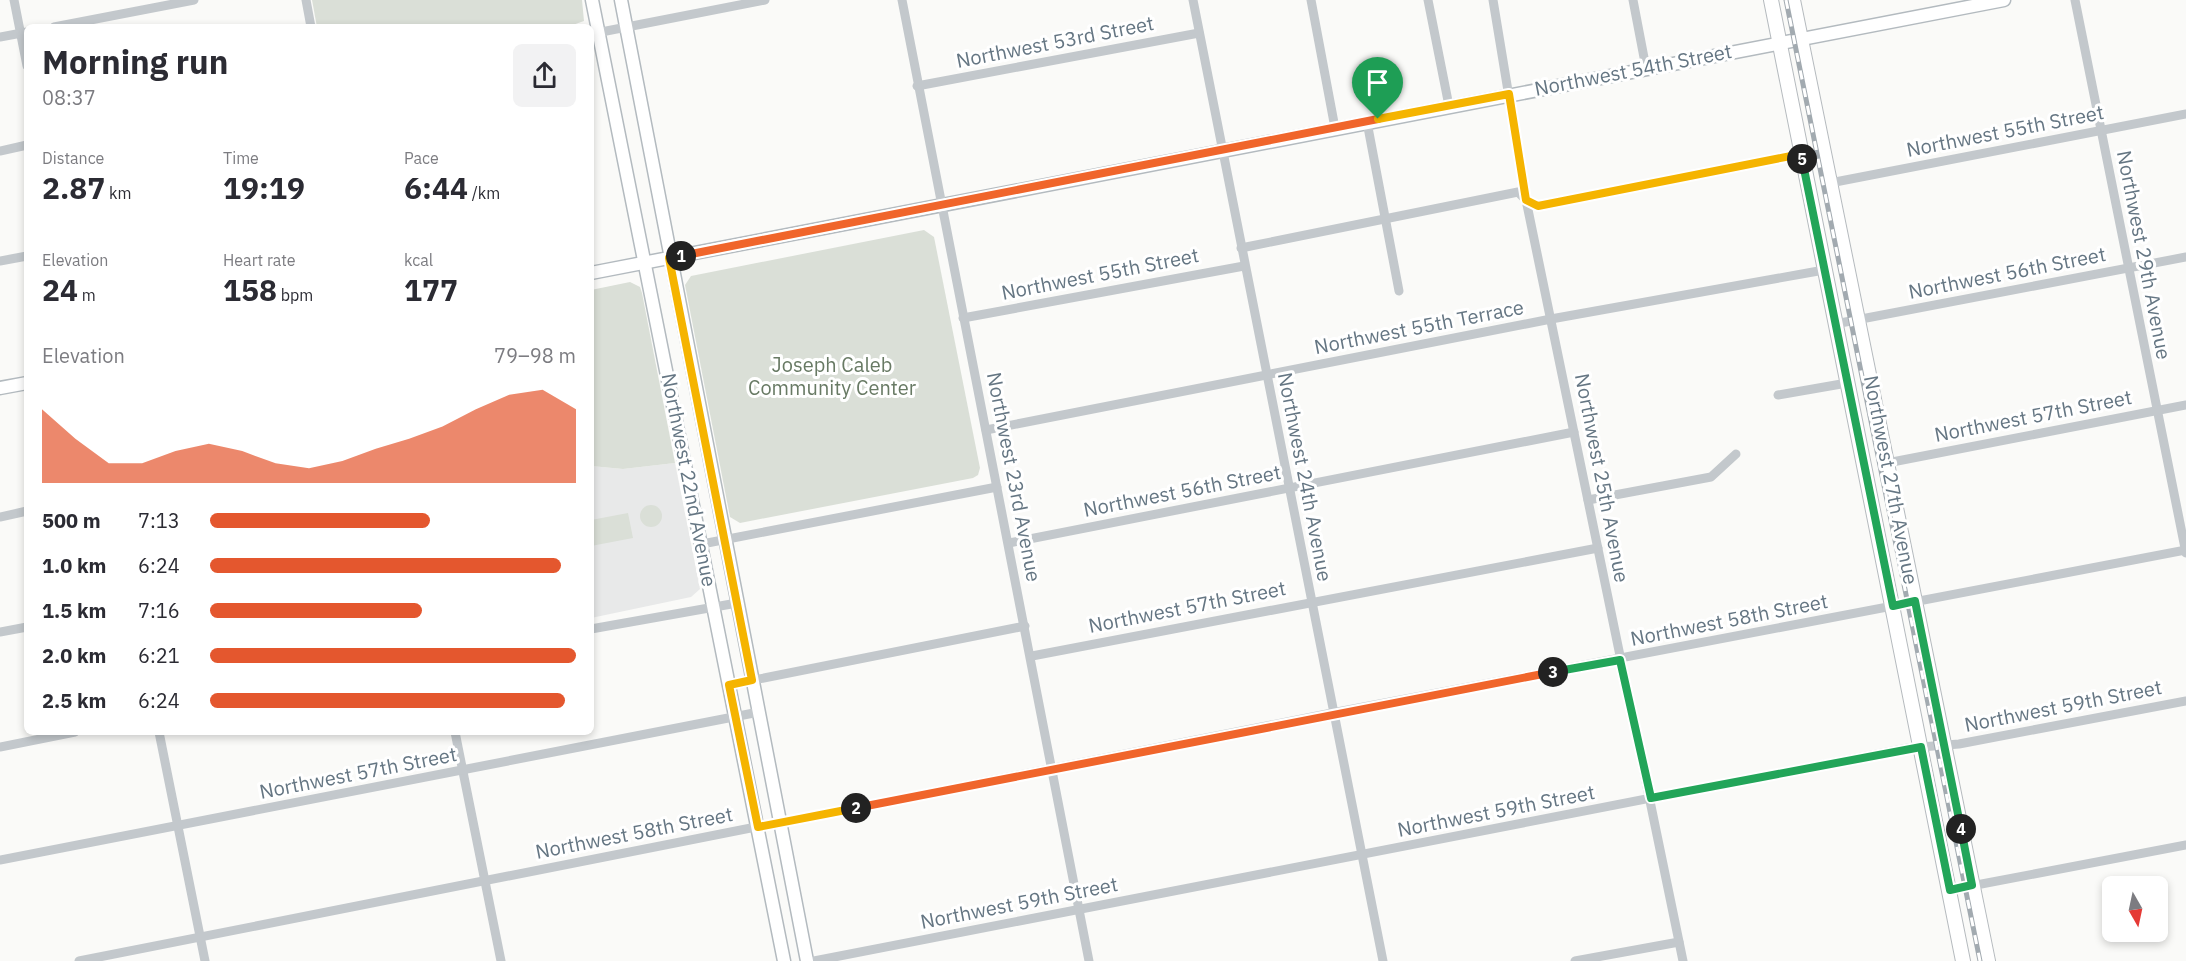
<!DOCTYPE html>
<html lang="en">
<head>
<meta charset="utf-8">
<style>
	body { margin:0; font-family:"IBM Plex Sans",sans-serif; background:#f2f2f3; color:#2b2b33; height:100vh; display:flex; flex-direction:column; font-size:22px; white-space:nowrap }
	* { box-sizing:border-box; margin:0 }
	p { font-size:20px; color:#7c7c81 }
	.icon { flex:none; width:33px; height:33px; fill:none; stroke:currentColor; stroke-width:2; stroke-linecap:round; stroke-linejoin:round }
	.map { position:relative; flex:1; overflow:hidden }
	.panel { position:absolute; left:24px; top:24px; width:570px; height:711px; display:flex; flex-direction:column; background:#fff; border-radius:9px; box-shadow:0 3px 9px #0003 }
	.panel>* { flex:none }
	.needle { width:39px; rotate:171deg }
	.controls { position:absolute; left:2102px; top:876px; display:grid; gap:12px }
	.controls a { display:grid; place-items:center; width:66px; height:66px; border-radius:9px; background:#fff; box-shadow:0 3px 9px #0003; font-size:30px }
	.pin { position:absolute; display:grid; place-items:center; width:51px; height:51px; color:#fff; margin:-62px -26px; border-radius:50% 50% 50% 0; rotate:-45deg; box-shadow:0 0 6px #0007 }
	.pin .icon { rotate:45deg }
	.km { position:absolute; width:30px; height:30px; margin:-15px; border-radius:50%; background:#222; color:#fff; font-size:16px; line-height:30px; text-align:center }
	.round { display:grid; place-items:center; flex:none; width:63px; height:63px; border-radius:9px; background:#f2f2f3 }
	.headline { display:flex; align-items:center; justify-content:space-between; height:102px; padding:0 18px }
	h1 { font-size:33px; font-weight:700; line-height:45px }
	.stats { display:grid; grid-template-columns:repeat(3,1fr); gap:9px; height:102px; padding:6px 18px }
	.stats div { display:grid; align-content:center }
	.stats b { font-size:30px; font-weight:700 }
	.stats small { font-size:16px; font-weight:400 }
	.stats p { font-size:16px }
	.chart { height:168px; padding:12px 18px }
	.chart p { display:flex; justify-content:space-between }
	.chart svg { width:100%; height:108px; margin-top:6px; fill:#e4572e; opacity:.7 }
	ul { padding:0 18px; list-style:none; font-size:20px }
	li { display:grid; grid-template-columns:96px 72px 1fr; align-items:center; height:45px }
	li i { height:15px; border-radius:8px; background:#e4572e }
	.map>svg:first-child { display:block }
</style>
</head>
<body>
<div class="map">
<svg width="2186" height="961" viewBox="0 0 2186 961">
	<rect width="100%" height="100%" fill="#fafaf8"/>
	<path fill="#e8e9e9" d="M675,463l25,126 -9,8 -100,21v-152l32,3z"/>
	<g fill="#dadfd7">
		<path d="M312,0h270l2,21 -17,6h-250z"/>
		<path d="M924,230l10,7 46,231 -2,7 -5,3 -233,45 -10,-6 -45,-232 6,-9z"/>
		<path d="M630,282l10,5 2,6 33,170 -52,6 -32,-3v-176z"/>
		<circle cx="651" cy="516" r="11"/>
		<path d="M628,513l5,25 -42,8v-26z"/>
	</g>
	<g fill="none" stroke-linecap="round" stroke-linejoin="round">
		<defs>
			<g id="secondary">
				<path d="M592,0l192,961"/>
				<path d="M621,0l186,961"/>
				<path d="M591,273l1413,-273"/>
				<path d="M0,388l27,-5"/>
			</g>
			<g id="primary">
				<path d="M1771,0l192,961"/>
				<path d="M1793,0l195,961"/>
			</g>
		</defs>
		<use href="#secondary" stroke="#b3babf" stroke-width="15"/>
		<use href="#primary" stroke="#b5babe" stroke-width="16"/>
		<g stroke="#c3c8cc" stroke-width="9">
			<path d="M14,0l13,66"/>
			<path d="M306,0l5,27"/>
			<path d="M902,0l187,961"/>
			<path d="M1193,0l190,961"/>
			<path d="M1311,0l24,128"/>
			<path d="M1428,0l21,106"/>
			<path d="M1493,0l33,200 157,761"/>
			<path d="M1633,0l13,68"/>
			<path d="M2075,0l111,553"/>
			<path d="M54,27l140,-27"/>
			<path d="M591,34l174,-34"/>
			<path d="M0,37l27,-5"/>
			<path d="M917,86l282,-53"/>
			<path d="M1367,122l32,169"/>
			<path d="M0,151l27,-6"/>
			<path d="M1830,183l356,-69"/>
			<path d="M1241,248l277,-56 8,8 12,6 263,-52"/>
			<path d="M0,261l27,-5"/>
			<path d="M963,318l281,-52"/>
			<path d="M1835,324l351,-67"/>
			<path d="M1778,395l69,-12"/>
			<path d="M986,430l565,-111 273,-49"/>
			<path d="M1887,463l299,-58"/>
			<path d="M1588,500l123,-23 25,-23"/>
			<path d="M0,517l27,-6"/>
			<path d="M1009,543l565,-111"/>
			<path d="M702,544l295,-57"/>
			<path d="M591,629l146,-26"/>
			<path d="M0,632l27,-5"/>
			<path d="M1032,656l566,-108"/>
			<path d="M729,685l296,-59"/>
			<path d="M159,732l46,229"/>
			<path d="M455,732l46,229"/>
			<path d="M0,747l75,-15"/>
			<path d="M0,860l759,-148"/>
			<path d="M1950,890l236,-45"/>
			<path d="M79,961l1253,-248 854,-163"/>
			<path d="M814,961l1094,-213 51,-4 227,-43"/>
			<path d="M1575,961l104,-19"/>
		</g>
		<use href="#secondary" stroke="#fff" stroke-width="12"/>
		<use href="#primary" stroke="#fff" stroke-width="14"/>
		<defs>
			<path id="rail" d="M1786,0l194,961"/>
		</defs>
		<use href="#rail" stroke="#a2aab0" stroke-width="5"/>
		<use href="#rail" stroke="#fff" stroke-width="3" stroke-dasharray="9" stroke-linecap="butt"/>
	</g>
	<g fill="none" stroke-linecap="round" stroke-linejoin="round">
		<defs>
			<path id="split-1" d="M681,256l697,-137"/>
			<path id="split-2" d="M681,256l-12,2 83,422 -23,5 29,142 98,-19"/>
			<path id="split-3" d="M856,808l697,-136"/>
			<path id="split-4" d="M1553,672l67,-12 31,138 270,-51 29,143 22,-5 -11,-56"/>
			<path id="split-5" d="M1802,159l91,447 22,-5 46,228"/>
			<path id="split-6" d="M1378,119l131,-25 17,106 12,6 263,-52 1,5"/>
		</defs>
		<use href="#split-1" stroke="#fff" stroke-width="12"/>
		<use href="#split-2" stroke="#fff" stroke-width="12"/>
		<use href="#split-3" stroke="#fff" stroke-width="12"/>
		<use href="#split-4" stroke="#fff" stroke-width="12"/>
		<use href="#split-5" stroke="#fff" stroke-width="12"/>
		<use href="#split-6" stroke="#fff" stroke-width="12"/>
		<use href="#split-1" stroke="#f0652b" stroke-width="8"/>
		<use href="#split-2" stroke="#f5b400" stroke-width="8"/>
		<use href="#split-3" stroke="#f0652b" stroke-width="8"/>
		<use href="#split-4" stroke="#22a559" stroke-width="8"/>
		<use href="#split-5" stroke="#22a559" stroke-width="8"/>
		<use href="#split-6" stroke="#f5b400" stroke-width="8"/>
	</g>
	<g text-anchor="middle" stroke-width="6" stroke-linejoin="round" paint-order="stroke">
		<g font-size="20" fill="#657683" stroke="#fff">
			<text transform="translate(1055 42) rotate(-11)" y="7">Northwest 53rd Street</text>
			<text transform="translate(1633 70) rotate(-11)" y="7">Northwest 54th Street</text>
			<text transform="translate(2005 131) rotate(-11)" y="7">Northwest 55th Street</text>
			<text transform="translate(2144 255) rotate(79)" y="7">Northwest 29th Avenue</text>
			<text transform="translate(2007 273) rotate(-11)" y="7">Northwest 56th Street</text>
			<text transform="translate(1100 274) rotate(-11)" y="7">Northwest 55th Street</text>
			<text transform="translate(1419 327) rotate(-11)" y="7">Northwest 55th Terrace</text>
			<text transform="translate(2033 416) rotate(-11)" y="7">Northwest 57th Street</text>
			<text transform="translate(1014 477) rotate(79)" y="7">Northwest 23rd Avenue</text>
			<text transform="translate(1305 477) rotate(79)" y="7">Northwest 24th Avenue</text>
			<text transform="translate(1602 478) rotate(79)" y="7">Northwest 25th Avenue</text>
			<text transform="translate(689 480) rotate(79)" y="7">Northwest 22nd Avenue</text>
			<text transform="translate(1891 480) rotate(79)" y="7">Northwest 27th Avenue</text>
			<text transform="translate(1182 491) rotate(-11)" y="7">Northwest 56th Street</text>
			<text transform="translate(1187 607) rotate(-11)" y="7">Northwest 57th Street</text>
			<text transform="translate(1729 620) rotate(-11)" y="7">Northwest 58th Street</text>
			<text transform="translate(2063 706) rotate(-11)" y="7">Northwest 59th Street</text>
			<text transform="translate(358 773) rotate(-11)" y="7">Northwest 57th Street</text>
			<text transform="translate(1496 811) rotate(-11)" y="7">Northwest 59th Street</text>
			<text transform="translate(634 833) rotate(-11)" y="7">Northwest 58th Street</text>
			<text transform="translate(1019 903) rotate(-11)" y="7">Northwest 59th Street</text>
		</g>
		<g font-size="20" fill="#687a64" stroke="#fff">
			<text x="832" y="372">Joseph Caleb<tspan x="832" dy="23">Community Center</tspan></text>
		</g>
	</g>
</svg>
<div class="controls">
<a><svg class="needle" viewBox="-14 -14 28 28"><path d="M0-13l5 13h-10z" fill="#e53935"/><path d="M0 13l5-13h-10z" fill="#7c7c81"/></svg></a>
</div>
<div class="pin" style="left:1378px;top:119px;background:#1e9e55"><svg class="icon" aria-label="arrive" viewBox="0 0 24 24"><path d="M6 21V4h12l-3 4 3 4H6"/></svg></div>
<b class="km" style="left:681px;top:256px">1</b>
<b class="km" style="left:856px;top:808px">2</b>
<b class="km" style="left:1553px;top:672px">3</b>
<b class="km" style="left:1961px;top:829px">4</b>
<b class="km" style="left:1802px;top:159px">5</b>
<section class="panel">
<div class="headline"><div><h1>Morning run</h1><p>08:37</p></div><a class="round"><svg class="icon" aria-label="share" viewBox="0 0 24 24"><path d="M12 15V3M7 8l5-5 5 5M5 13v7h14v-7"/></svg></a></div>
<div class="stats">
<div><p>Distance</p><b>2.87<small> km</small></b></div>
<div><p>Time</p><b>19:19</b></div>
<div><p>Pace</p><b>6:44<small> /km</small></b></div>
</div>
<div class="stats">
<div><p>Elevation</p><b>24<small> m</small></b></div>
<div><p>Heart rate</p><b>158<small> bpm</small></b></div>
<div><p>kcal</p><b>177</b></div>
</div>
<div class="chart"><p><span>Elevation</span>79–98 m</p>
<svg viewBox="0 0 160 44" preserveAspectRatio="none"><path d="M0 44V14L10 26L20 36L30 36L40 31L50 28L60 31L70 36L80 38L90 35L100 30L110 26L120 21L130 14L140 8L150 6L160 14V44z"/></svg>
</div>
<ul>
<li><b>500 m</b>7:13<i style="width:60%"></i></li>
<li><b>1.0 km</b>6:24<i style="width:96%"></i></li>
<li><b>1.5 km</b>7:16<i style="width:58%"></i></li>
<li><b>2.0 km</b>6:21<i style="width:100%"></i></li>
<li><b>2.5 km</b>6:24<i style="width:97%"></i></li>
</ul>
</section>
</div>
</body>
</html>
